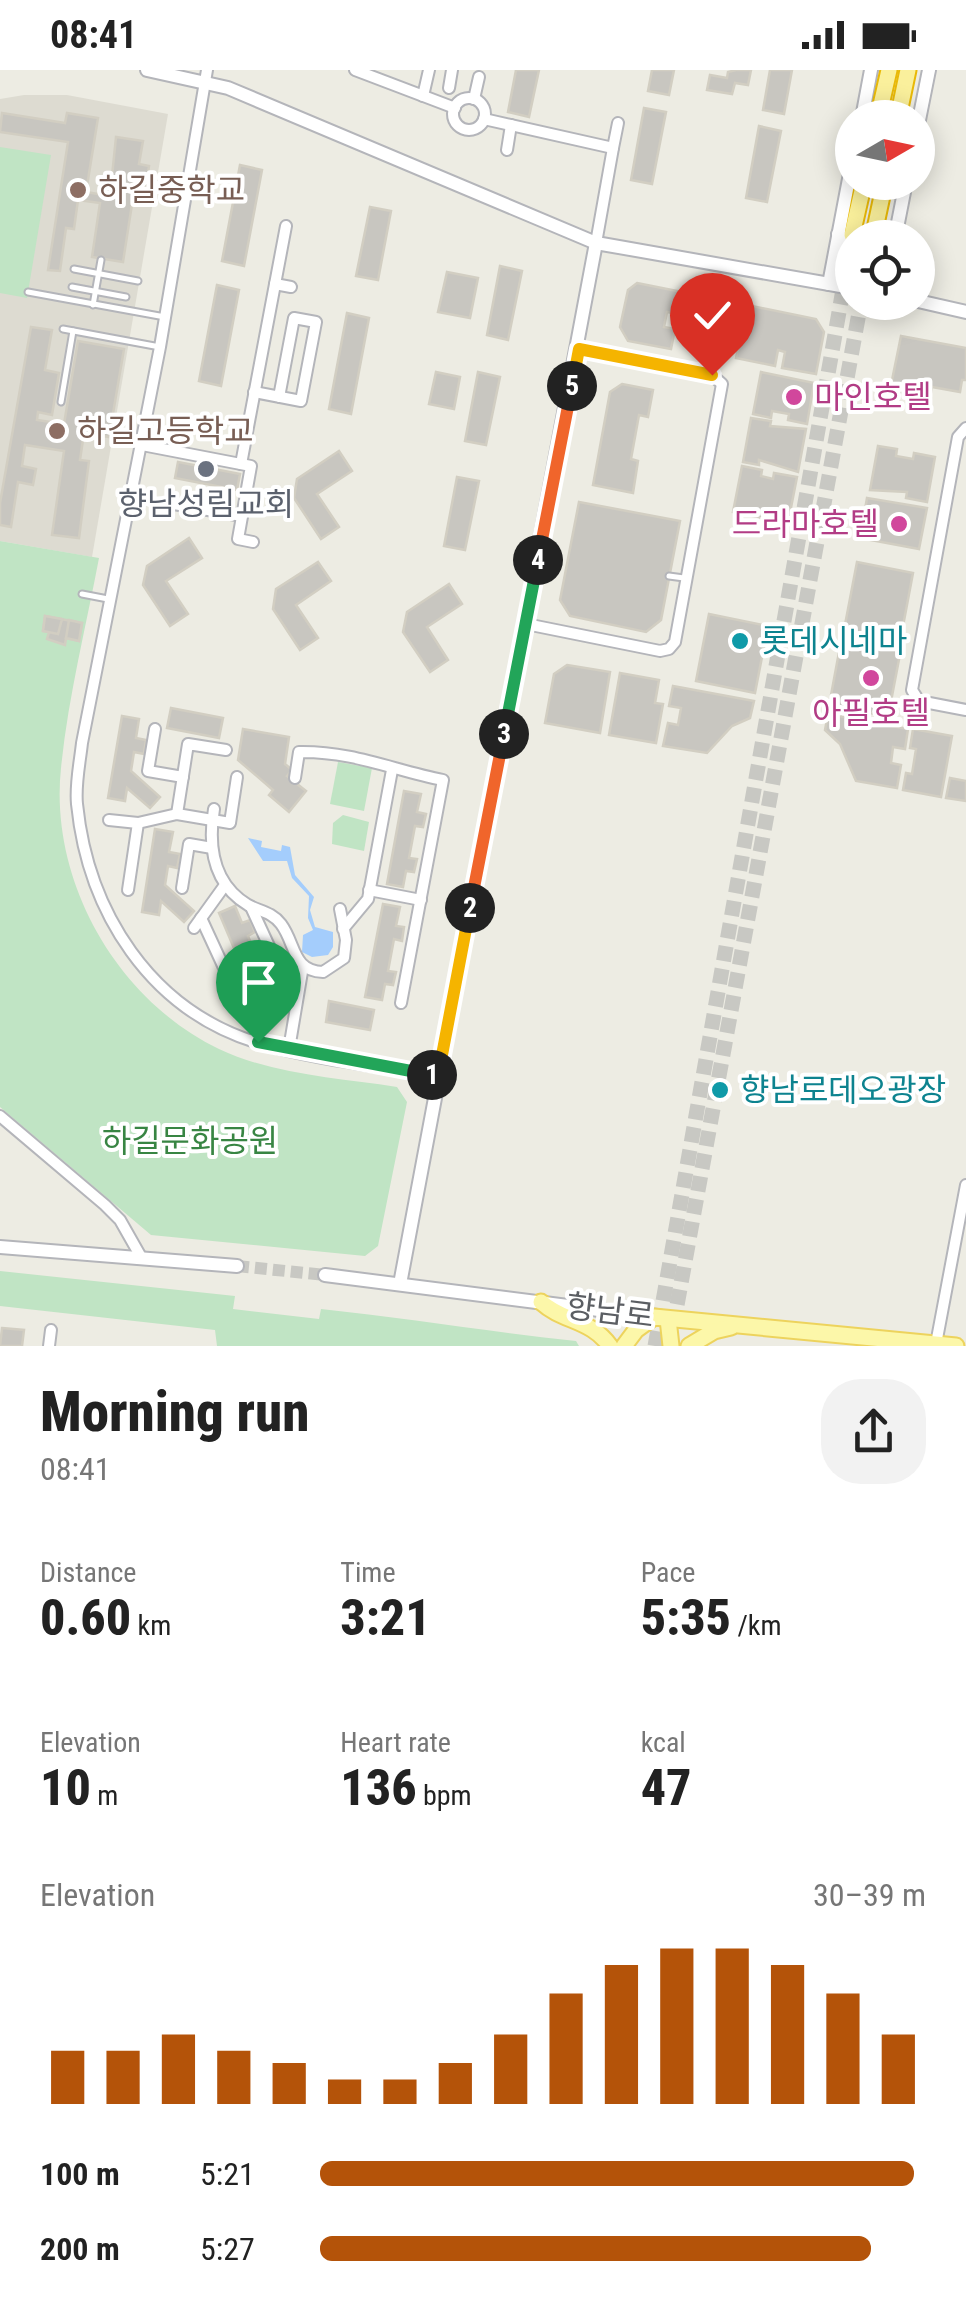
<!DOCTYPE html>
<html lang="en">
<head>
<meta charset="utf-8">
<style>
	body { margin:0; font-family:"Roboto Condensed","Noto Sans KR",sans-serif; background:#f2f2f2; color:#222; height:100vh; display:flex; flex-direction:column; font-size:38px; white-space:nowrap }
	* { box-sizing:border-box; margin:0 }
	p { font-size:32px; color:#767676 }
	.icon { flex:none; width:55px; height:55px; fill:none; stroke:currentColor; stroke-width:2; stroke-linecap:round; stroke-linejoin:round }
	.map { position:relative; height:1276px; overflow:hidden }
	.panel { display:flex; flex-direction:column; background:#fff; flex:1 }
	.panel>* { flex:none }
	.needle { width:65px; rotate:81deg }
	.buttons { position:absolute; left:835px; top:30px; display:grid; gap:20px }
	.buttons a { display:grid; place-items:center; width:100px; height:100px; border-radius:50%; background:#fff; box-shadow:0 5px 25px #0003; font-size:50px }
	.pin { position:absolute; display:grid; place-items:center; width:85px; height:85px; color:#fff; margin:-102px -42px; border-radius:50% 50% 50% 0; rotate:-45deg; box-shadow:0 0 10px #0007 }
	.pin .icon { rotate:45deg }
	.km { position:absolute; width:50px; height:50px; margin:-25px; border-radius:50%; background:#222; color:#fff; font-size:28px; line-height:50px; text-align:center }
	.round { display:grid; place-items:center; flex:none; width:105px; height:105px; border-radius:40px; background:#f2f2f2 }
	.head { display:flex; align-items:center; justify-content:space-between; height:170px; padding:0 40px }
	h1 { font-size:55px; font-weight:800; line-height:75px }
	.figures { display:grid; grid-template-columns:repeat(3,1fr); gap:15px; height:170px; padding:10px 40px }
	.figures div { display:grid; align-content:center }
	.figures b { font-size:50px; font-weight:800 }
	.figures small { font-size:28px; font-weight:400 }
	.figures p { font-size:28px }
	.chart { height:280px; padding:20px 40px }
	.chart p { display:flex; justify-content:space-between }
	.chart svg { width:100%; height:180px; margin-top:10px; stroke:#b45309; stroke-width:6 }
	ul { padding:0 40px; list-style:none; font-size:32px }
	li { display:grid; grid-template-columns:160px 120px 1fr; align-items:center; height:75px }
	li i { height:25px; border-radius:12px; background:#b45309 }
	.status { display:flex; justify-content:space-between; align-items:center; height:70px; padding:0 50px; background:#fff; direction:ltr }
	.status svg { height:28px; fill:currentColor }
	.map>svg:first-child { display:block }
</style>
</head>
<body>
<div class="status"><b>08:41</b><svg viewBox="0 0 49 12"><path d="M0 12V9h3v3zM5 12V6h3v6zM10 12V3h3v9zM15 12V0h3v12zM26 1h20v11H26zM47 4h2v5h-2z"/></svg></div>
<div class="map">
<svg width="966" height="1276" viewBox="0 0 966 1276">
	<rect width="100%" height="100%" fill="#edece3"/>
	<path fill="#dddbd1" d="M24,25h43l101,19 -76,443 -92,-16v-442z"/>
	<g fill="#c0e4c4">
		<path d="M0,77l51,8 -24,143 -27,-5z"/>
		<path d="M0,471l99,17c-13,69 -31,140 -38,210 -12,113 56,232 158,281 55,26 120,29 178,38l10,15 -29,144 -13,10 -214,-21 -151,-128z"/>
		<path d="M338,692l34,6 -8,43 -34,-7z"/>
		<path d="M343,745l26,7 -5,29 -32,-7 1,-21z"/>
		<path d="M0,1201l235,25 -2,13 86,10 2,-10c86,9 169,23 255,32l3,5h-362l-2,-16 -215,-24z"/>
	</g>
	<path fill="#a4cdfc" d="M248,768l14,3 -1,6 20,4 1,-6 8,2 5,28 19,22 -4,13 5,17 18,5v15l-5,8 -16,2 -10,-5 1,-17 10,-5 -5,-12 1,-22 -17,-18 -5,-17h-24z"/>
	<g fill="#c8c6c0" stroke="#d2cec2" stroke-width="2.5">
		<path d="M516,0h23l-10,47 -21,-5z"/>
		<path d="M652,0h22l-5,25 -21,-4z"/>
		<path d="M736,0h15l-3,15 -13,-2 -3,11 -25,-4 3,-15 17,3 1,-6z"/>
		<path d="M770,0h22l-8,44 -21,-4z"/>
		<path d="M644,38l22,4 -14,72 -21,-4z"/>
		<path d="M2,43l63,10 2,-10 31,5 -12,74 24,4 6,-59 27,4 -4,23 10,2 -3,21 -11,-2 -12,77 -31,-5 8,-54 -22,-3 -4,29 -8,-1 -6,43 -12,-1 20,-128 -68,-10z"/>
		<path d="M759,56l22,5 -14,71 -21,-4z"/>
		<path d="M240,95l22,5 -18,96 -22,-5z"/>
		<path d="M370,137l21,4 -13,69 -22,-4z"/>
		<path d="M500,196l22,5 -14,69 -21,-5z"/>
		<path d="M447,202l31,6 -8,40 -32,-6z"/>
		<path d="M637,213l45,9 -4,22 -11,-2 -3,15 11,2 -4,20 -43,-8 -8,-14 8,-37z"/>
		<path d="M217,215l22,5 -18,96 -22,-5z"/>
		<path d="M747,235l69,14 8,13 -8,42 -34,-6 3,-16 -7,-2 -3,16 -39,-8z"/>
		<path d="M347,243l22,5 -18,96 -22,-5z"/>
		<path d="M31,257l21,3 -7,40 14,3 -7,42 -14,-3 -1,8 27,4 14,-83 46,8 -15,88 -25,-4 -4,27 9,1 -10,77 -27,-3 12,-84 -39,-6 -3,21 14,3 -3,16 -15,-3 -7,45 -11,-2v-22z"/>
		<path d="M901,266l65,12v32h-4l-2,12 -28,-5 -2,11 -40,-8z"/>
		<path d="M436,302l24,5 -6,32 -25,-5z"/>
		<path d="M478,302l22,5 -14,68 -21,-4z"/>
		<path d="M761,302l53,11 -7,41 -19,-4 1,-6 -17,-3 -1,7 -18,-4z"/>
		<path d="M622,314l31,6 -5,27 -9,-2 -8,44 7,2 -5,32 -40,-8 17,-93z"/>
		<path d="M751,348l20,3 -1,5 36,3 -8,43 -39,-12v5l-16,-3z"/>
		<path d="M878,376l19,3 -1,7 17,3 1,-6 21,4 -8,45 -21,-4 1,-6 -37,-2z"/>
		<path d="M339,381l13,20 -35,23 22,33 -18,12 -27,-41 3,-19z"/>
		<path d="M178,392l62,12 -3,16 -62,-12z"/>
		<path d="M742,396l20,4 -1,6 12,3 1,-6 23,4 -9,46 -55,-11z"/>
		<path d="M457,407l22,4 -14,69 -21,-4z"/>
		<path d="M867,428l60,10 -8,41 -59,-11z"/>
		<path d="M579,432l101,19 -19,99 -15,12 -76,-16 -10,-16z"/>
		<path d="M189,468l13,20 -36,23 22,33 -18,12 -27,-41 4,-19z"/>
		<path d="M318,492l13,19 -35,24 22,33 -18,12 -27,-41 3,-20z"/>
		<path d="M857,492l56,11 -13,69 -22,-4 3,-11 -16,-3 -2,9 -19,-3z"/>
		<path d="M449,514l13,20 -35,23 21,33 -18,12 -27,-40 4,-20z"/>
		<path d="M709,544l59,12 -13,67 -59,-12z"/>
		<path d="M45,546l37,7 -3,18 -13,-3 -1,7 -18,-6 2,-7 -6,-1z"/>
		<path d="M45,546l17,3 -4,15 -15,-3z"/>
		<path d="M69,550l13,3 -3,18 -13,-3z"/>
		<path d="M842,566l27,5 -2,9 7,2 2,-8 25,5 -13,68 -23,-5 1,-5 -12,-2 -1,5 -24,-4z"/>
		<path d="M567,595l43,7 -10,61 -55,-10 9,-49z"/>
		<path d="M620,603l39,7 -4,23 8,1 -7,39 -47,-8z"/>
		<path d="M673,616l81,15 -4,17 -18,8 -25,27 -44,-7 5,-23 10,2 3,-17 -12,-2z"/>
		<path d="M171,638l52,10 -4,20 -52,-10z"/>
		<path d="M828,644l80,15 -3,20 -12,-2 -2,16 10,2 -4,23 -41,-7 -16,-37 -15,-14z"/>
		<path d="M122,646l17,3 -3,19 10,2 -2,14 -10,-2 -3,19 29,26 -10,11 -23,-20 -2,13 -17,-3z"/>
		<path d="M243,659l46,8 -4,27 7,6 -5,6 19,15 -17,21 -20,-17 4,-5 -35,-30z"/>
		<path d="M913,659l39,7 -11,61 -38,-7 3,-17 6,1 4,-25 -6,-1z"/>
		<path d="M950,708l16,3v20l-20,-3z"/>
		<path d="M404,721l17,3 -4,18 9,2 -3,13 -8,-1 -6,32 8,1 -3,13 -8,-1 -3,16 -16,-3z"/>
		<path d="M155,759l18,3 -4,20 11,2 -3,14 -9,-2 -3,19 29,26 -10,11 -23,-21 -2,14 -17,-3z"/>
		<path d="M383,834l17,3 -4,19 8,1 -2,14 -8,-2 -6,32 8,1 -3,13 -8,-1 -3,16 -17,-3z"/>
		<path d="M235,836l7,17 8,-3 5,12 -7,4 12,29 7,-3 5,13 -7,3 6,15 -15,7 -37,-87z"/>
		<path d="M329,931l45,9 -4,20 -44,-8z"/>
		<path d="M2,1258l22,2 -2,16h-22z"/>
	</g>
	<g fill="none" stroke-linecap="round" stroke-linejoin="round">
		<path stroke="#c8c8c3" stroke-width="12" stroke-dasharray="12 6" stroke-linecap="butt" d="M237,1196l88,9"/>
		<g stroke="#c8c8c3" stroke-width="15" stroke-dasharray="15 8" stroke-linecap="butt">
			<path d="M673,1257l188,-1025"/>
			<path d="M655,1276l197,-1107"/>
		</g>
		<defs>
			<g id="service">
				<path d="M74,199l64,12"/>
				<path d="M72,217l54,10"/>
				<path d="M28,222l137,25"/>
				<path d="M93,235l8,-45"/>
				<path d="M63,259l97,18"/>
				<path d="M61,332l12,-71"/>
				<path d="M669,506l15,2"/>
				<path d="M82,524l26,5"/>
			</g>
			<g id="minor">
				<path d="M207,0l-47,277 -78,396c-2,19 -7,41 -5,61 11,108 73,206 181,239 58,17 121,23 180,33"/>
				<path d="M355,0l100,38"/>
				<path d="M449,18l3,-18"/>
				<path d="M423,26l6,-26"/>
				<circle cx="469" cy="44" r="16"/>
				<path d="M474,29l5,-22"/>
				<path d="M484,49l129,29 -17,95"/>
				<path d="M613,78l5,-25"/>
				<path d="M507,80l4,-25"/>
				<path d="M275,214l16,3"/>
				<path d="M254,322l47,9 15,-79 -22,-4 -15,79"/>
				<path d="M966,358l-8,9 -46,253 7,11 47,9"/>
				<path d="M142,375l109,21 -13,73 15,3"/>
				<path d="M241,394l45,-238"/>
				<path d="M168,433l74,13"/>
				<path d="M526,554l134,27 9,-2 6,-7 47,-258 -10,-9 -133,-26"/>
				<path d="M155,659l-7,42 35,6"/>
				<path d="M295,708l4,-26c53,-1 94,18 144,28l-42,223"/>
				<path d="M214,739c-6,37 -1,75 34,96 11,6 24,7 33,19 15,20 11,47 42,48l21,-14 2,-18 -6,-31"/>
				<path d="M177,744l11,-70 38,6"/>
				<path d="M109,750l29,3"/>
				<path d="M182,818l7,-44 23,4"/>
				<path d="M128,820l10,-67 39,-9 53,9 7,-46"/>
				<path d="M369,820l52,10"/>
				<path d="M251,837l35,76"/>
				<path d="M201,848l30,65"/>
				<path d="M194,858l31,-43"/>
				<path d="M343,859l25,-30 24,-129"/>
				<path d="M289,979l14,-83"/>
				<path d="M0,1046l105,89 15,15 21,37"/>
				<path d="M936,1274l30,-159"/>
				<path d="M49,1276l2,-16"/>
			</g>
			<g id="tertiary">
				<path d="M147,0l81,18 368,155 256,45"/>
				<path d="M862,48l9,-48"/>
				<path d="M918,55l11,-55"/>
				<path d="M838,164l14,18"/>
				<path d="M895,168l11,-56"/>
				<path d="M829,214l23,-121"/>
				<path d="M918,231l48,11"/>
				<path d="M0,1177l237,19"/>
				<path d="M325,1205l329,42"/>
				<path d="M400,1214l196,-1041"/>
			</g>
			<g id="primary">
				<path d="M541,1232c22,20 50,17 69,44"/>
				<path d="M668,1249l3,27"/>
				<path d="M624,1276l12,-16 18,-13 302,29"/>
				<path d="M689,1276l25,-15 17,-4"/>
			</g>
			<g id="trunk">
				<path d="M878,48l11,-48"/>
				<path d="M898,48l10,-48"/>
				<path d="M852,165l12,-53"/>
				<path d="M873,168l12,-56"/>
			</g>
		</defs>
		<use href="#service" stroke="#b4b5ba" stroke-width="9"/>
		<use href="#minor" stroke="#b4b5ba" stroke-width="14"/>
		<use href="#tertiary" stroke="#b4b5ba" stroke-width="16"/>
		<use href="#primary" stroke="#edd35d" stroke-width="19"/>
		<use href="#trunk" stroke="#e9b907" stroke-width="19"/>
		<use href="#service" stroke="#fff" stroke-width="5"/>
		<use href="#minor" stroke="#fff" stroke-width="10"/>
		<use href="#tertiary" stroke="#fff" stroke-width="12"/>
		<use href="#primary" stroke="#fcf7a9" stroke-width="15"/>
		<use href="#trunk" stroke="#faf09c" stroke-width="15"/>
	</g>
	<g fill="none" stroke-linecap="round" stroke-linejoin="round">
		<defs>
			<path id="split-1" d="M258,972l174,33"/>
			<path id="split-2" d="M432,1005l6,1 32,-168"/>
			<path id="split-3" d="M470,838l34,-174"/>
			<path id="split-4" d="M504,664l34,-174"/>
			<path id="split-5" d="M538,490l34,-174"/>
			<path id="split-6" d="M572,316l7,-37 133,26"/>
		</defs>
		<use href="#split-1" stroke="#fff" stroke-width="20"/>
		<use href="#split-2" stroke="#fff" stroke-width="20"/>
		<use href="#split-3" stroke="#fff" stroke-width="20"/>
		<use href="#split-4" stroke="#fff" stroke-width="20"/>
		<use href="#split-5" stroke="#fff" stroke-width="20"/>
		<use href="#split-6" stroke="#fff" stroke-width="20"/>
		<use href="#split-1" stroke="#22a559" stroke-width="12"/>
		<use href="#split-2" stroke="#f5b400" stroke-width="12"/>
		<use href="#split-3" stroke="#f0652b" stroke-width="12"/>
		<use href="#split-4" stroke="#22a559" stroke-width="12"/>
		<use href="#split-5" stroke="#f0652b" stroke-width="12"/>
		<use href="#split-6" stroke="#f5b400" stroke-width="12"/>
	</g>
	<g fill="#8d6e63" stroke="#fff" stroke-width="4">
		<circle cx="78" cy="120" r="10"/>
		<circle cx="57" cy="361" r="10"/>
	</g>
	<g fill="#d1479c" stroke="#fff" stroke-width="4">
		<circle cx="794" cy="327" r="10"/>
		<circle cx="899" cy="454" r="10"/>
		<circle cx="871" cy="608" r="10"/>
	</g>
	<circle fill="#6b7280" stroke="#fff" stroke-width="4" cx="206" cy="399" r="10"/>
	<g fill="#0f9aa8" stroke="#fff" stroke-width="4">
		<circle cx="740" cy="571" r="10"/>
		<circle cx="720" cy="1020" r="10"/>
	</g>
	<g text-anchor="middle" stroke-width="8" stroke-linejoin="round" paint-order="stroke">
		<g font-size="32" fill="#785e54" stroke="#fff" text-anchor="start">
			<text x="98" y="131">하길중학교</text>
			<text x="77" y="372">하길고등학교</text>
		</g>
		<g font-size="32" fill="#b23c85" stroke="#fff" text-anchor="start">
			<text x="814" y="338">마인호텔</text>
			<text x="879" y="465" text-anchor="end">드라마호텔</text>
			<text x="871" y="654" text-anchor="middle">아필호텔</text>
		</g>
		<g font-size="32" fill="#5b616d" stroke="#fff">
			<text x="206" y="445">향남성림교회</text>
		</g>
		<g font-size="32" fill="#0d838f" stroke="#fff" text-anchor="start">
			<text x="760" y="582">롯데시네마</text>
			<text x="740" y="1031">향남로데오광장</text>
		</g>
		<g font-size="32" fill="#388543" stroke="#fff">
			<text x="190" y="1082">하길문화공원</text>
		</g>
		<g font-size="32" fill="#5b5e63" stroke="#fff">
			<text transform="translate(610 1241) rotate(7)" y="11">향남로</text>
		</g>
	</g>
</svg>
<div class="buttons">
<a><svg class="needle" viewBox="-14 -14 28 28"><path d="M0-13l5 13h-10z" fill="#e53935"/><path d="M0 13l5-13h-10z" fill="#767676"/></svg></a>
<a><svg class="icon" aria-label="locate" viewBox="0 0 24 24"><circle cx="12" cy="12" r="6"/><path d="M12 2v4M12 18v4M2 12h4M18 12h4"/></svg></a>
</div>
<div class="pin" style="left:258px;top:972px;background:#1e9e55"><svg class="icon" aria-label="arrive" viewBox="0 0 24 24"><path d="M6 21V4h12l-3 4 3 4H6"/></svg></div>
<div class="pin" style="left:712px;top:305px;background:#d93025"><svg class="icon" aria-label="check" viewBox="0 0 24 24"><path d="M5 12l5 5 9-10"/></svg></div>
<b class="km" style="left:432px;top:1005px">1</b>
<b class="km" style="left:470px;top:838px">2</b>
<b class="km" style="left:504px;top:664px">3</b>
<b class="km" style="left:538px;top:490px">4</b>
<b class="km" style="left:572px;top:316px">5</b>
</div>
<section class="panel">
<div class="head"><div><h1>Morning run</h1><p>08:41</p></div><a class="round"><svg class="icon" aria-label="share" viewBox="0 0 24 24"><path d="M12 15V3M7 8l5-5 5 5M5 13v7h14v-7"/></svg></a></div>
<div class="figures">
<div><p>Distance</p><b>0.60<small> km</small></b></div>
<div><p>Time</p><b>3:21</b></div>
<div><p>Pace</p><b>5:35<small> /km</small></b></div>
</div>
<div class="figures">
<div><p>Elevation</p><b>10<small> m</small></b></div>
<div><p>Heart rate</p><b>136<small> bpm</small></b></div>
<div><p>kcal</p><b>47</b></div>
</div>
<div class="chart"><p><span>Elevation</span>30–39 m</p>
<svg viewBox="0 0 160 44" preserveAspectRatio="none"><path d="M5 44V31M15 44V31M25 44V27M35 44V31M45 44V34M55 44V38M65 44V38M75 44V34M85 44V27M95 44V17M105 44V10M115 44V6M125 44V6M135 44V10M145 44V17M155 44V27"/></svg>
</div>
<ul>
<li><b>100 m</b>5:21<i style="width:98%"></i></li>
<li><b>200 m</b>5:27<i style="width:91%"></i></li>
</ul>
</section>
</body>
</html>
